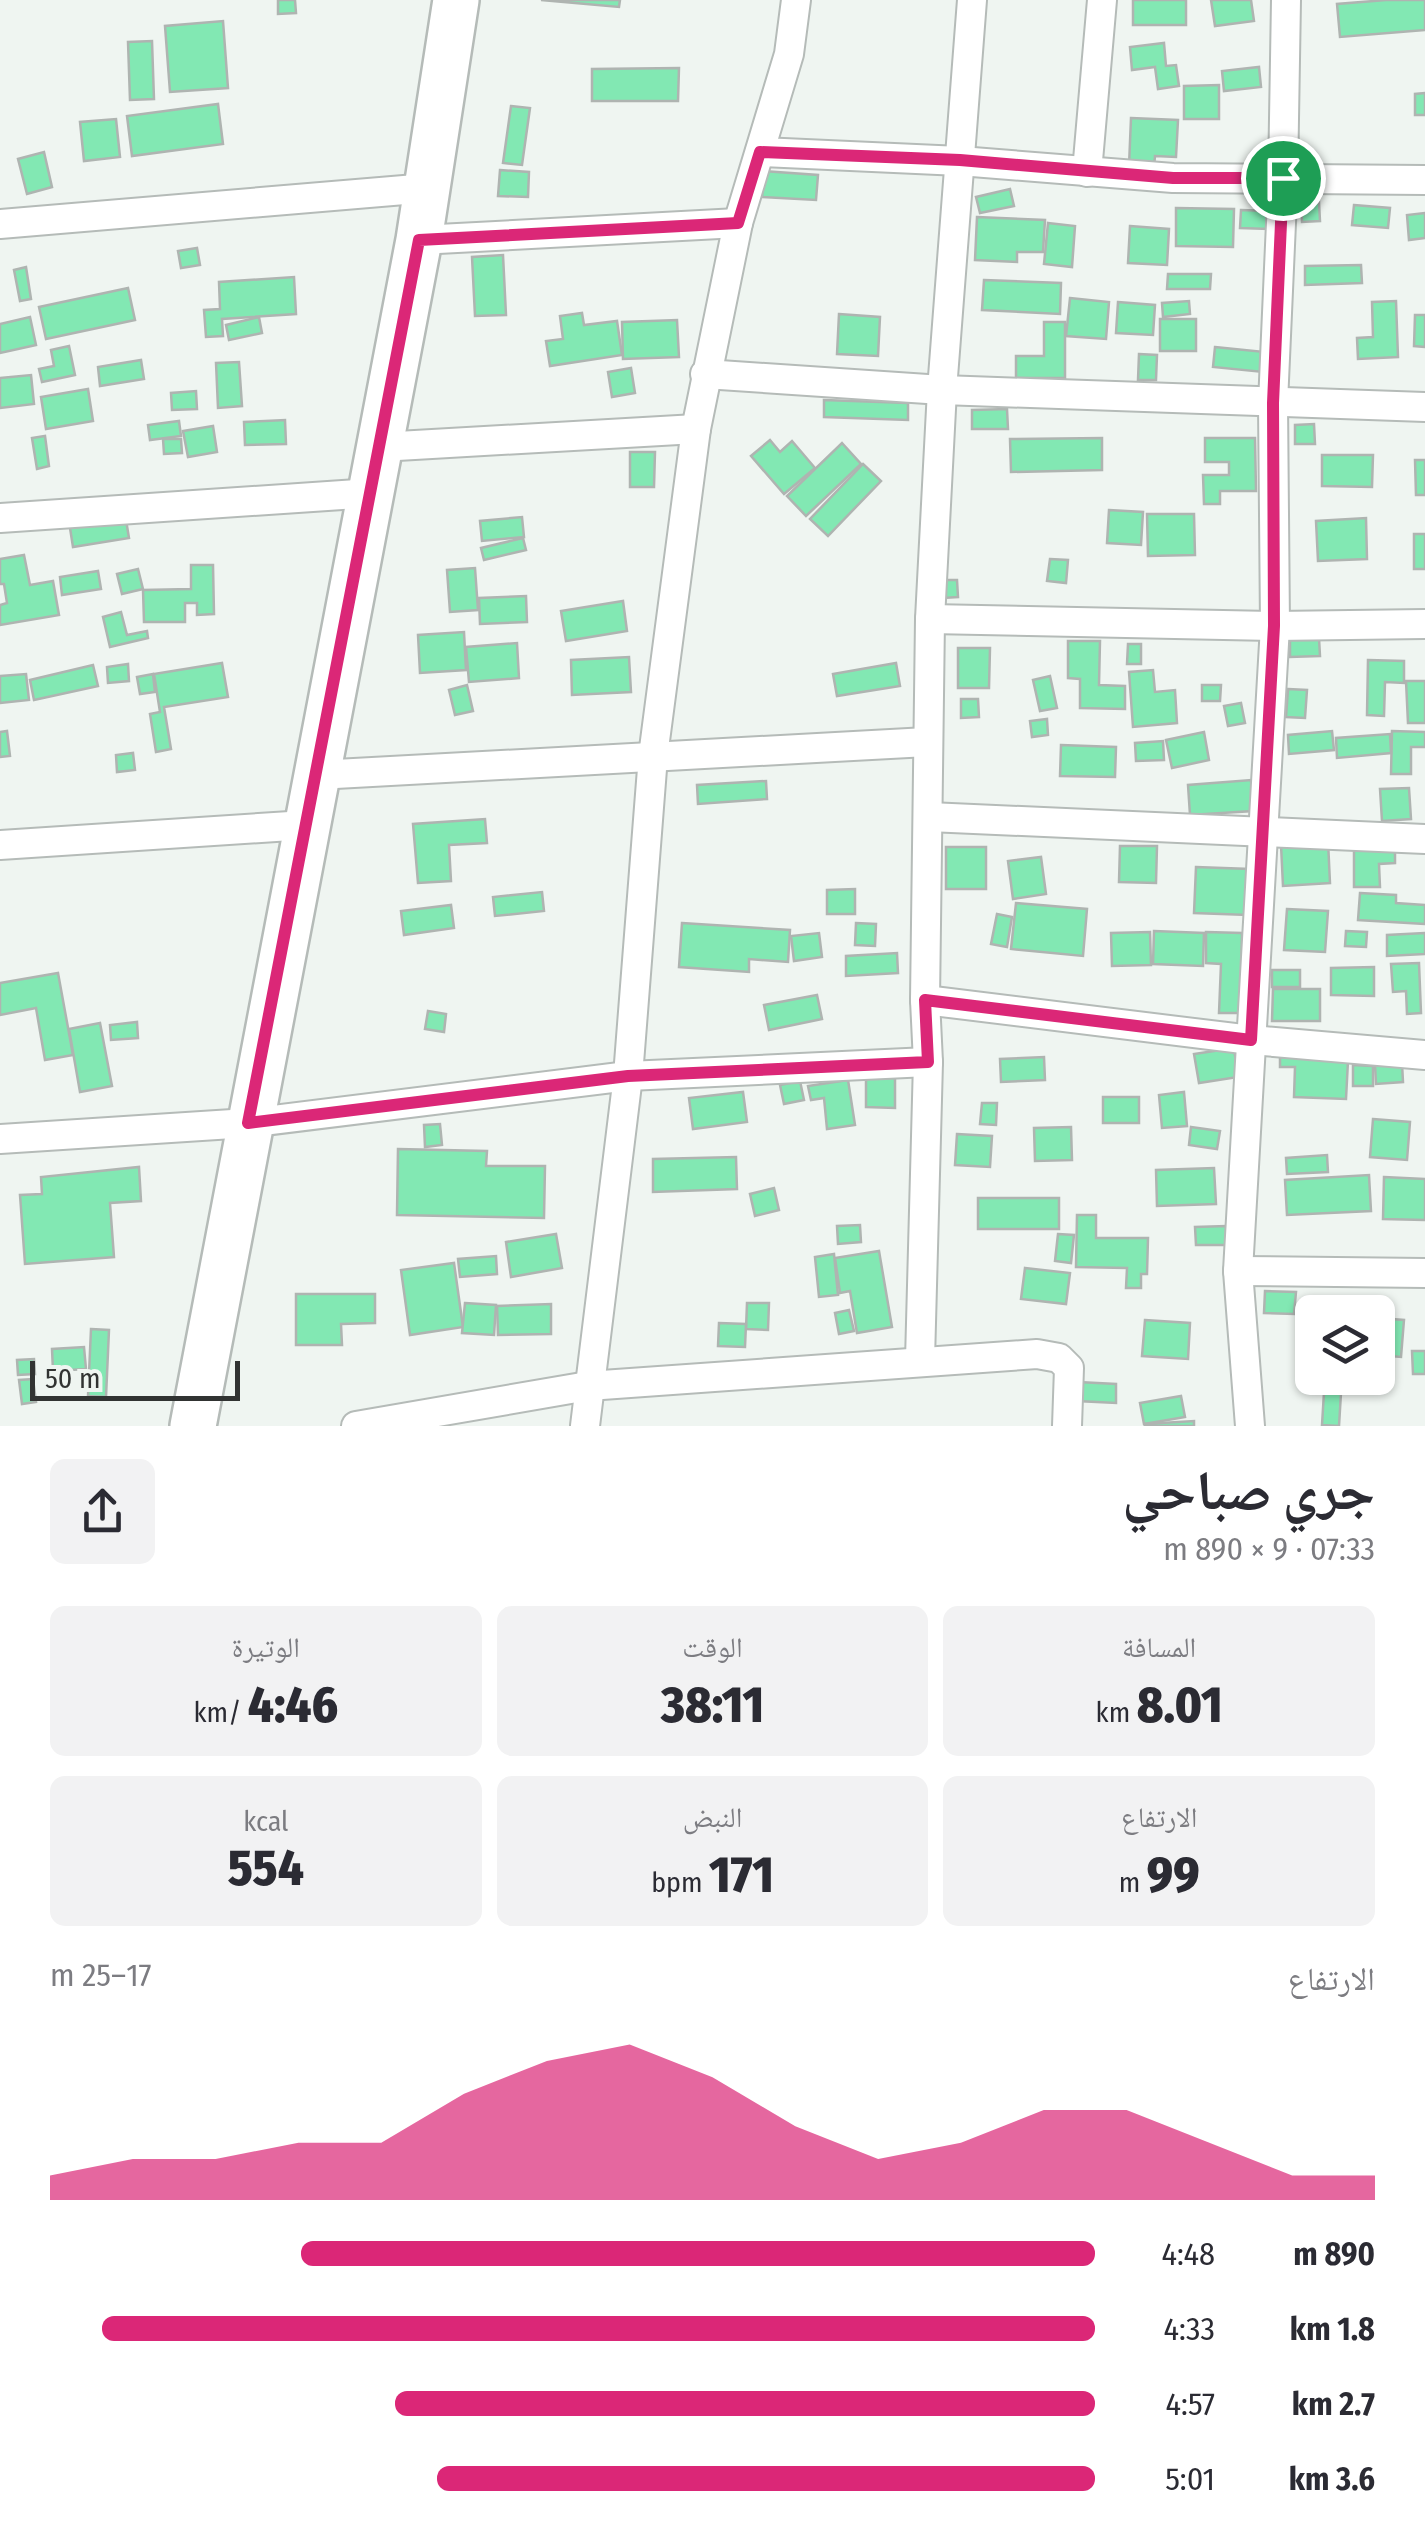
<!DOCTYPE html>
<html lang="ar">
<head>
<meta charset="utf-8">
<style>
	body { margin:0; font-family:"Fira Sans Condensed","Noto Naskh Arabic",sans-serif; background:#f2f2f3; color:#2b2b33; direction:rtl; height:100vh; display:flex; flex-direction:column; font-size:38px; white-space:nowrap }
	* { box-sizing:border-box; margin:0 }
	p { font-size:32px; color:#7c7c81 }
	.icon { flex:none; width:55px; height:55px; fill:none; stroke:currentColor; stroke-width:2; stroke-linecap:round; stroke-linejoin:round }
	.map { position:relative; height:1426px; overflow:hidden; direction:ltr }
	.side { display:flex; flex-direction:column; background:#fff; flex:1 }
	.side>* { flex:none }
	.buttons { position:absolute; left:1295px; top:1295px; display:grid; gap:20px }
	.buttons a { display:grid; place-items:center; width:100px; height:100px; border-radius:15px; background:#fff; box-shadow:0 2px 8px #0004; font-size:50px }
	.scale { position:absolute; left:30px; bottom:25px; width:210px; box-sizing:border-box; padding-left:10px; border:5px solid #313332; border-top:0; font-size:28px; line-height:35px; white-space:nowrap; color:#313332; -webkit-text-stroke:8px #eff5f1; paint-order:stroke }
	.pin { position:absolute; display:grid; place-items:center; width:85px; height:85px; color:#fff; margin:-42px; border:5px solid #fff; border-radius:50%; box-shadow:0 2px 10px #0007 }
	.round { display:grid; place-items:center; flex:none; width:105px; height:105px; border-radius:15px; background:#f2f2f3 }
	.headline { display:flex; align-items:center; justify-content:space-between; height:170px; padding:0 50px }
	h1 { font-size:55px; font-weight:800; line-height:75px }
	.metrics { display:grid; grid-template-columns:repeat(3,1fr); gap:15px; height:170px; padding:10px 50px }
	.metrics div { display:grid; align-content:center; border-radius:15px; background:#f2f2f3; text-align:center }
	.metrics b { font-size:50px; font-weight:800 }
	.metrics small { font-size:28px; font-weight:400 }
	.metrics p { font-size:28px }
	.chart { height:280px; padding:20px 50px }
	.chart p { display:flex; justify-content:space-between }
	.chart svg { width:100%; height:180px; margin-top:10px; fill:#db2777; opacity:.7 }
	ul { padding:0 50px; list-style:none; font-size:32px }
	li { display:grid; grid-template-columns:160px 120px 1fr; align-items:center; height:75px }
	li i { height:25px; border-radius:12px; background:#db2777 }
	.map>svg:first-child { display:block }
</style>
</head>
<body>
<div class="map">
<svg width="1425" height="1426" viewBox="0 0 1425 1426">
	<rect width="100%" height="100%" fill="#eff5f1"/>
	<g fill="#82e8b3" stroke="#afb4b1" stroke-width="2.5">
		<path d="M278,0h17l1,13 -18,1z"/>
		<path d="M541,0h79l-1,7z"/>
		<rect x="1133" y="0" width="53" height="25"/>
		<path d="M1211,0h40l3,21 -39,5z"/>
		<path d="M1386,0h39v30l-85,7 -3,-33z"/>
		<path d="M223,21l5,67 -58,4 -5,-66z"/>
		<path d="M152,41l2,58 -24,1 -2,-58z"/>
		<path d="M1164,43l2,23 10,-1 3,21 -21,3 -3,-22 -23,3 -2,-23z"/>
		<path d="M1259,67l2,20 -37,4 -2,-20z"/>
		<path d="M679,68l-1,33h-86v-32z"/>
		<path d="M1219,85v34h-35v-33z"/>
		<path d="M1425,93v22h-10v-21z"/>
		<path d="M218,104l5,40 -91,12 -5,-40z"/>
		<path d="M511,106l19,2 -8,57 -19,-2z"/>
		<path d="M1131,118l47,2 -2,37 -21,-1 -1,11 -25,-1z"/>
		<path d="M116,119l4,38 -36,4 -4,-39z"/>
		<path d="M44,152l8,35 -25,7 -9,-35z"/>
		<path d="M500,170l29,2 -1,25 -30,-1z"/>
		<path d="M763,171l55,4 -2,25 -54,-3z"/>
		<path d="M1010,189l4,17 -34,7 -4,-16z"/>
		<path d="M1301,202h18l1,19 -18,1z"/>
		<path d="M1354,205l36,3 -2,20 -36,-3z"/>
		<path d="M1176,208l58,1 -1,38 -57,-1z"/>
		<path d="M1241,210l28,1v18l-29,-1z"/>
		<path d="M1425,213v25l-16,2 -2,-25z"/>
		<path d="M977,217l68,3 -2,32h-26v10l-42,-2z"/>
		<path d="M1048,223l27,3 -3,41 -28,-3z"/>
		<path d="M1130,226l39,3 -2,36 -39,-2z"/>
		<path d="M197,248l3,17 -19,3 -3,-17z"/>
		<path d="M503,255l3,60 -31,1 -3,-59z"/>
		<path d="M1361,265l1,18 -57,2v-19z"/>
		<path d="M26,267l5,32 -11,2 -6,-31z"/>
		<path d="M1168,274h43l-1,15h-43z"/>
		<path d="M294,277l2,37 -74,5 1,17 -17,1 -2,-27 16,-1 -1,-27z"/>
		<path d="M984,280l77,3 -1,31 -78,-4z"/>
		<path d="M128,288l7,32 -89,19 -7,-32z"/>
		<path d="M1070,298l39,4 -3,37 -40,-3z"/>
		<path d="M1189,301l1,13 -27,3 -1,-14z"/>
		<path d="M1396,301l2,56 -40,2 -1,-21 16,-1 -1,-35z"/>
		<path d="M1118,302l37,3 -2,30 -37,-2z"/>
		<path d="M582,313l2,12 33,-4 5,34 -72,11 -4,-25 17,-2 -3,-23z"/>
		<path d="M839,314l41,3 -2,39 -41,-2z"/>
		<path d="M1415,315h10v32l-11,-1z"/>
		<path d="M30,317l6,28 -36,8v-29z"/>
		<path d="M259,317l3,16 -33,7 -3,-15z"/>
		<rect x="1160" y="319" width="36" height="32"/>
		<path d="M677,320l2,37 -56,2 -1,-37z"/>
		<path d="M1044,322h21v56h-49v-22h28z"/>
		<path d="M69,346l6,29 -33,7 -3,-13 15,-3 -3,-16z"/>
		<path d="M1215,347l50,5 -2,20 -50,-5z"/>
		<path d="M1139,354l18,1 -1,25h-18z"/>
		<path d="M141,360l3,19 -44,7 -2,-19z"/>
		<path d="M239,362l3,44 -24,2 -2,-45z"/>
		<path d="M631,368l4,25 -23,4 -4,-25z"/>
		<path d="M31,375l3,29 -34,4v-30z"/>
		<path d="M88,389l5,32 -47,8 -5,-32z"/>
		<path d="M196,391l1,18 -25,1 -1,-17z"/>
		<path d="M824,400l84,3v17l-84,-3z"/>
		<path d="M1007,409l1,20h-36v-19z"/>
		<path d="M285,420l1,24 -41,1 -1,-23z"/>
		<path d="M179,421l2,15 -31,4 -2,-15z"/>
		<path d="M1314,424l1,20h-20v-19z"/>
		<path d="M213,426l4,26 -29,5 -5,-26z"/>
		<path d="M45,436l4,30 -12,3 -5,-31z"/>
		<path d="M1102,438v32l-91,2 -1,-33z"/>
		<path d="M1205,438h50l1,53h-36v13h-16l-1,-29h26v-13h-24z"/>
		<path d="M163,439h18l1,14 -18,1z"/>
		<path d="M770,440l10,12 12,-11 23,27 -31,26 -33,-38z"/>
		<path d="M842,443l19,21 -55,52 -19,-20z"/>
		<path d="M630,452h25l-1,35h-24z"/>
		<path d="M1322,455h51l-1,32 -50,-1z"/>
		<path d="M1415,460h10v35h-9z"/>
		<path d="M863,464l18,17 -53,55 -18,-17z"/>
		<path d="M1109,510l34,2 -2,33 -34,-2z"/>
		<path d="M1147,514h47l1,41 -47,1z"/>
		<path d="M522,517l2,20 -42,4 -2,-20z"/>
		<path d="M1366,518l1,41 -49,2 -2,-40z"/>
		<path d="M126,520l3,18 -56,9 -3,-19z"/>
		<rect x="1414" y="534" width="11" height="35"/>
		<path d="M523,538l3,12 -42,10 -3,-12z"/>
		<path d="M24,555l6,30 23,-4 6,34 -59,10v-20l7,-2 -3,-19h-4v-25z"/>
		<path d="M1050,559l18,1 -2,23 -19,-2z"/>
		<path d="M191,565h22l1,49 -17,1v-12h-12v19h-41l-1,-32 48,-1z"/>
		<path d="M475,568l3,42 -28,2 -3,-42z"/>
		<path d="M138,569l5,20 -21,5 -5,-20z"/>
		<path d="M98,571l3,18 -39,6 -2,-18z"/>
		<path d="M942,580h15l1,17 -15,1z"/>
		<path d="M526,596l1,26 -47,2 -1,-26z"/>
		<path d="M623,601l4,30 -61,10 -5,-30z"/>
		<path d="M121,612l6,23 20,-4 1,7 -38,9 -7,-30z"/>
		<path d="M464,632l2,38 -46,3 -2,-38z"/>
		<path d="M1319,638l1,18 -30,1v-18z"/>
		<path d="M1068,641h32l-1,44 26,1v23l-45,-1v-29l-12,-1z"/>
		<path d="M517,643l2,35 -50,4 -3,-35z"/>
		<path d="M1128,644h13v20h-14z"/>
		<path d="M958,648h32l-1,40h-31z"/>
		<path d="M629,657l2,35 -59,3 -1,-35z"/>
		<path d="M1368,660l36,1v22l-19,-1 -1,34 -17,-1z"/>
		<path d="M222,663l6,34 -64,10 7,42 -15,3 -6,-38 10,-2 -6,-38z"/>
		<path d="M896,663l4,23 -63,10 -4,-22z"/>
		<path d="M128,664l1,17 -21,2 -1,-16z"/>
		<path d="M93,665l5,21 -64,14 -4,-20z"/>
		<path d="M1153,670l2,22 20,-2 2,33 -44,4 -4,-55z"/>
		<path d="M26,674l3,26 -29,3v-27z"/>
		<path d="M153,674l2,18 -15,2 -3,-17z"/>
		<path d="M1050,676l7,32 -17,3 -7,-31z"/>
		<path d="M1406,681h19v42h-17z"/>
		<path d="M467,685l6,26 -18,4 -6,-25z"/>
		<path d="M1202,685h19l-1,16h-18z"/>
		<path d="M1288,689l19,1 -2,28 -19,-1z"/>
		<path d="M961,699h17l1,18 -18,1z"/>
		<path d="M1241,703l4,20 -17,3 -4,-20z"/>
		<path d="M1047,719l1,16 -16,2 -2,-16z"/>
		<path d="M7,731l3,25 -10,1v-25z"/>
		<path d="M1332,731l2,19 -45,4 -1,-19z"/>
		<path d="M1392,731l33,1v15h-14v27h-20z"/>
		<path d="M1204,732l5,28 -37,8 -6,-28z"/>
		<path d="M1390,734l1,19 -54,5 -1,-20z"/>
		<path d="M1163,741l1,19 -28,1 -1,-18z"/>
		<path d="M1061,745l55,2 -1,30 -55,-1z"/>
		<path d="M133,753l2,17 -18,2 -1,-17z"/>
		<path d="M1251,780l2,31 -63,4 -2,-30z"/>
		<path d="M766,781l1,18 -69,5 -1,-19z"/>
		<path d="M1409,788l2,31 -29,2 -2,-32z"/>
		<path d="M485,819l2,24 -38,2 2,36 -33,2 -5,-59z"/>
		<path d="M1328,841l2,42 -47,3 -2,-41z"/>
		<path d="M1120,846h37l-1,37 -37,-1z"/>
		<rect x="946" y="847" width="40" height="42"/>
		<path d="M1354,850h41v13l-16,1 1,23h-26z"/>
		<path d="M1041,857l5,37 -33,5 -5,-38z"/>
		<path d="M1196,867l54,2 -2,46 -54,-2z"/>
		<path d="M855,889v25h-28v-24z"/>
		<path d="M542,892l2,19 -49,5 -2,-19z"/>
		<path d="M1360,893l36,2v8l29,2v19l-67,-4z"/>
		<path d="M1016,903l71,6 -4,47 -72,-7z"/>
		<path d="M451,905l3,23 -50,7 -3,-24z"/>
		<path d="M1287,909l41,2 -3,41 -41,-2z"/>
		<path d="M997,914l15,3 -5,30 -16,-3z"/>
		<path d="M682,923l108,7 -2,32 -39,-3v13l-70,-5z"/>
		<path d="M856,923l20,1 -1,22 -20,-1z"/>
		<path d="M1154,931l50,2 -1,33 -50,-2z"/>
		<path d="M1346,931l21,1 -1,15 -21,-1z"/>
		<path d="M1150,932l1,33 -39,1 -1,-33z"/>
		<path d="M1206,932l36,1 -1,80h-22l2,-49 -15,-1z"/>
		<path d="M819,933l3,24 -28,4 -3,-25z"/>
		<path d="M1425,933v21l-38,2v-21z"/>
		<path d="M897,953l1,20 -52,3v-20z"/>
		<path d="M1419,963l2,50 -14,1 -1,-23 -13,1 -2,-28z"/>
		<path d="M1374,967v29l-43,-1v-27z"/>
		<rect x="1272" y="970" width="28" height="17"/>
		<path d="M58,973l15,82 -28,5 -9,-52 -36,7v-32z"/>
		<path d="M1273,989h47v32h-48z"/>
		<path d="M817,995l5,24 -53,11 -5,-25z"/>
		<path d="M428,1011l18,3 -2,18 -19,-3z"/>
		<path d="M137,1022l1,16 -27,2 -1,-15z"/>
		<path d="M100,1023l12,63 -32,6 -11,-63z"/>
		<path d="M1234,1048l4,29 -39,6 -5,-29z"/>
		<path d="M1044,1057l1,23 -44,2 -1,-23z"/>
		<path d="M1280,1057l68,4 -2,38 -52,-2 1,-30h-15z"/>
		<path d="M1402,1063l1,19 -27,2 -1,-19z"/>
		<path d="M1353,1065l20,1v20h-20z"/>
		<path d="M866,1078h29v30l-29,-1z"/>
		<path d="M848,1080l7,45 -28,4 -3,-31 -13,2 -3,-14z"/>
		<path d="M800,1081l4,19 -20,4 -4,-19z"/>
		<path d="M743,1092l4,30 -54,7 -4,-31z"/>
		<path d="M1184,1092l3,34 -25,2 -3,-33z"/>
		<rect x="1103" y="1097" width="36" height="26"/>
		<path d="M982,1103h15l-1,22 -16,-1z"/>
		<path d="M1373,1119l37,3 -3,38 -37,-3z"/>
		<path d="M440,1124l2,21 -17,2 -1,-22z"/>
		<path d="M1071,1127l1,33 -37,1 -1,-33z"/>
		<path d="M1191,1127l29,4 -3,18 -28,-4z"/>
		<path d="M957,1134l35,2 -2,31 -35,-2z"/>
		<path d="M398,1149l89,2 -1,15h59l-1,52 -147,-3z"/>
		<path d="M1327,1155l1,17 -41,2 -1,-16z"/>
		<path d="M736,1157l1,32 -84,3v-33z"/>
		<path d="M139,1167l2,34 -31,2 4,54 -89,7 -5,-69 22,-1 -1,-17z"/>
		<path d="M1214,1168l2,36 -59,2 -1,-36z"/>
		<path d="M1369,1175l2,36 -84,4 -2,-35z"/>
		<path d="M1384,1177l41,2v41l-42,-1z"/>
		<path d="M774,1188l5,22 -24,6 -5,-22z"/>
		<rect x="978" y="1198" width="81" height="31"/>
		<path d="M1077,1215h19v23h52l-1,36h-6v14h-15l1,-20 -51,-1z"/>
		<path d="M860,1225l1,17 -23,2 -1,-18z"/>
		<path d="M1226,1226l1,19h-31l-1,-18z"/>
		<path d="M556,1234l6,34 -51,9 -5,-35z"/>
		<path d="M1058,1234l16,1 -3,28 -16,-2z"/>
		<path d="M879,1251l13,76 -35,6 -7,-42 -10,2 -5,-35z"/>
		<path d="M834,1254l4,41 -19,2 -4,-40z"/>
		<path d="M496,1256l1,18 -37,3 -2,-18z"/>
		<path d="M454,1263l9,64 -53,8 -9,-65z"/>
		<path d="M1025,1268l45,5 -4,31 -45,-5z"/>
		<path d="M1265,1291l31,1 -2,22 -30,-1z"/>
		<path d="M296,1294h79v29l-34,1 1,21h-46z"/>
		<path d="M465,1303l31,2 -2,30 -32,-2z"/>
		<path d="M747,1303h22l-1,27 -22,-1z"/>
		<path d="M551,1304v30l-53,1 -1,-29z"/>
		<path d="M849,1310l5,21 -15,3 -4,-21z"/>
		<path d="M1378,1318l26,2 -3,37 -23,-2z"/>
		<path d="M1145,1320l45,3 -2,36 -46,-3z"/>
		<path d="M719,1323l27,1 -1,23 -27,-1z"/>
		<path d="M91,1329l18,1 -3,67 -18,-1z"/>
		<path d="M84,1347l2,22 -33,2 -1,-22z"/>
		<path d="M1412,1351h13v23h-12z"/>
		<path d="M34,1359l1,15 -17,1 -1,-15z"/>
		<path d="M33,1379l3,23 -14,2 -3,-24z"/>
		<path d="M1078,1382l38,2v19l-39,-2z"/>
		<path d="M1324,1392l17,1 -2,33 -17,-1z"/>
		<path d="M1181,1396l4,21 -41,7 -4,-21z"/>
		<path d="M1194,1421v5h-49v-2z"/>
	</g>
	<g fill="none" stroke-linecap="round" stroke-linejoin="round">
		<defs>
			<g id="street">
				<path d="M760,152l200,9 213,17 252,2"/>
				<path d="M1087,172l15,-172"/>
				<path d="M0,224l428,-36"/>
				<path d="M419,240l319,-17"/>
				<path d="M705,374l237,16 483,17"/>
				<path d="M380,447l316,-18"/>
				<path d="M0,518l372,-25"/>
				<path d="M930,619l345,7 150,-2"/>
				<path d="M317,775l610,-33"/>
				<path d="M929,817l496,22"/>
				<path d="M0,845l306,-20"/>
				<path d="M925,1000l326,40 174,15"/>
				<path d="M0,1139l248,-16 380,-47 300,-14"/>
				<path d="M1238,1271l187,2"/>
				<path d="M920,1360l8,-298 -3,-62 5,-381 12,-229 30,-390"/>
				<path d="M356,1426l232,-40 449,-32 22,4 10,10 -2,58"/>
				<path d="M585,1426l43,-350 25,-320 43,-327 42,-206 51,-169 7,-54"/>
				<path d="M1250,1426l-12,-155 37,-645 -2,-223 10,-225 3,-178"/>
			</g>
			<path id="primary" d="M193,1426l226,-1186 37,-240"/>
		</defs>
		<use href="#street" stroke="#b5bbb8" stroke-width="32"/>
		<use href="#primary" stroke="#b5bbb8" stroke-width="50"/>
		<use href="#street" stroke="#fff" stroke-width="28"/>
		<use href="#primary" stroke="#fff" stroke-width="45"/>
	</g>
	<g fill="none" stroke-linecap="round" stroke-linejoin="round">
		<defs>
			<path id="route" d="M760,152l200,8 213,18h110l-10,225 1,223 -23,414 -326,-40 3,62 -300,14 -380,47 171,-883 319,-17z"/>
		</defs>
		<use href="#route" stroke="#fff" stroke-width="20"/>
		<use href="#route" stroke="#db2777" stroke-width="12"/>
	</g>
</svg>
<div class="buttons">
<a><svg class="icon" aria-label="layers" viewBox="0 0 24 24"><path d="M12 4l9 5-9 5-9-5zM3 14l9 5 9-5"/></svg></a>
</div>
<div class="scale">50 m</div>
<div class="pin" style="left:1283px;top:178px;background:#1e9e55"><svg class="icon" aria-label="arrive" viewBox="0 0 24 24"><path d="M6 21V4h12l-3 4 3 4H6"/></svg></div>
</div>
<section class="side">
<div class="headline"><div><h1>جري صباحي</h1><p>07:33 · 9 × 890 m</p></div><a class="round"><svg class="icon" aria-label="share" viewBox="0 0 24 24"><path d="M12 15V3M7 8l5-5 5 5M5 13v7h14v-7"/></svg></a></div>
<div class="metrics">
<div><p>المسافة</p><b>8.01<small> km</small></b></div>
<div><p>الوقت</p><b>38:11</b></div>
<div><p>الوتيرة</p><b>4:46<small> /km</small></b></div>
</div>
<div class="metrics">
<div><p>الارتفاع</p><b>99<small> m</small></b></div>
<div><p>النبض</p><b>171<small> bpm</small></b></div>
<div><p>kcal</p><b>554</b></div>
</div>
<div class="chart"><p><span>الارتفاع</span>17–25 m</p>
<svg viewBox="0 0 160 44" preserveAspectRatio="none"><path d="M0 44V38L10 34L20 34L30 30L40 30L50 18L60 10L70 6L80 14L90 26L100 34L110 30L120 22L130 22L140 30L150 38L160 38V44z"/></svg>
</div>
<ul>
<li><b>890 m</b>4:48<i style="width:76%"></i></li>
<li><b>1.8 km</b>4:33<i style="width:95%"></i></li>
<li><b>2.7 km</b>4:57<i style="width:67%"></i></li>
<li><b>3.6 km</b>5:01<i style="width:63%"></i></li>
</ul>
</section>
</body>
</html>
